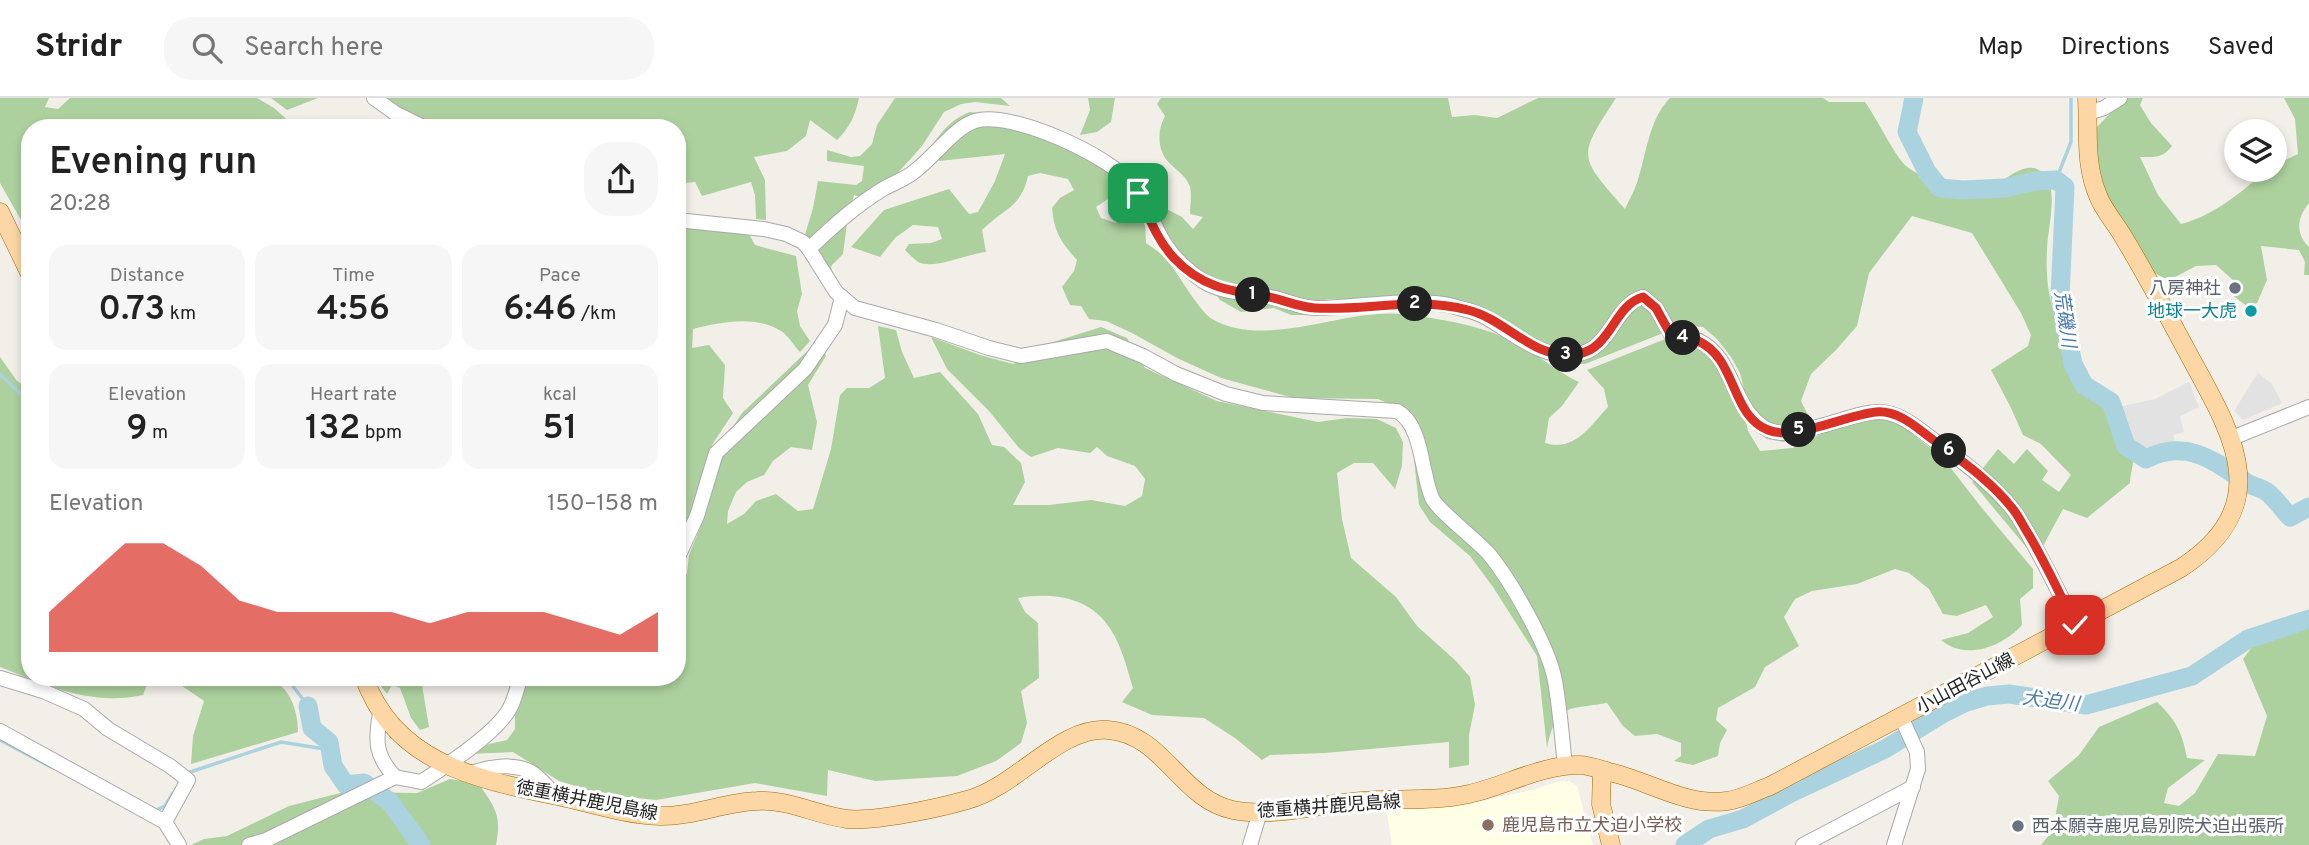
<!DOCTYPE html>
<html lang="en">
<head>
<meta charset="utf-8">
<style>
	body { margin:0; font-family:Overpass,"Noto Sans JP",sans-serif; background:#f6f6f6; color:#222; height:100vh; display:flex; flex-direction:column; font-size:26px; white-space:nowrap }
	* { box-sizing:border-box; margin:0 }
	p { font-size:23px; color:#767676 }
	.icon { flex:none; width:38px; height:38px; fill:none; stroke:currentColor; stroke-width:2; stroke-linecap:round; stroke-linejoin:round }
	.map { position:relative; flex:1; overflow:hidden }
	.sheet { position:absolute; left:21px; top:21px; width:665px; height:567px; display:flex; flex-direction:column; background:#fff; border-radius:28px; box-shadow:0 4px 10px #0003 }
	.sheet>* { flex:none }
	.controls { position:absolute; left:2224px; top:21px; display:grid; gap:14px }
	.controls a { display:grid; place-items:center; width:63px; height:63px; border-radius:50%; background:#fff; box-shadow:0 4px 10px #0003; font-size:35px }
	.pin { position:absolute; display:grid; place-items:center; width:60px; height:60px; color:#fff; margin:-30px; border-radius:14px; box-shadow:0 4px 10px #0006 }
	.km { position:absolute; width:35px; height:35px; margin:-18px; border-radius:50%; background:#222; color:#fff; font-size:19px; line-height:35px; text-align:center }
	.round { display:grid; place-items:center; flex:none; width:74px; height:74px; border-radius:28px; background:#f6f6f6 }
	.summary { display:flex; align-items:center; justify-content:space-between; height:119px; padding:0 28px }
	h1 { font-size:38px; font-weight:600; line-height:52px }
	.stats { display:grid; grid-template-columns:repeat(3,1fr); gap:10px; height:119px; padding:7px 28px }
	.stats div { display:grid; align-content:center; border-radius:18px; background:#f6f6f6; text-align:center }
	.stats b { font-size:35px; font-weight:600 }
	.stats small { font-size:19px; font-weight:400 }
	.stats p { font-size:19px }
	.chart { height:196px; padding:14px 28px }
	.chart p { display:flex; justify-content:space-between }
	.chart svg { width:100%; height:126px; margin-top:7px; fill:#d93025; opacity:.7 }
	header { display:flex; align-items:center; gap:42px; box-sizing:border-box; height:98px; padding:0 35px; background:#fff; border-bottom:2px solid #e0e0e0 }
	header strong { font-size:33px }
	nav { display:flex; gap:38px; margin-inline-start:auto; font-size:24px }
	.search { width:490px; height:63px; background:#f6f6f6; display:flex; align-items:center; gap:18px; box-sizing:border-box; padding:0 24px; border-radius:28px; color:#767676; font-size:26px }
	.map>svg:first-child { display:block }
</style>
</head>
<body>
<header>
<strong>Stridr</strong>
<div class="search"><svg class="icon" aria-label="search" viewBox="0 0 24 24"><circle cx="10" cy="10" r="6"/><path d="M15 15l6 6"/></svg>Search here</div>
<nav><a>Map</a><a>Directions</a><a>Saved</a></nav>
</header>
<div class="map">
<svg width="2309" height="747" viewBox="0 0 2309 747">
	<rect width="100%" height="100%" fill="#f2efe9"/>
	<path fill="#ffffe5" d="M1569,683l8,5 16,59h-201l-6,-39 97,-5 53,-12 21,-7z"/>
	<g fill="#add19e">
		<path d="M0,0h49l-4,9 13,2 12,-11h187l17,10 18,16v4h-262v108l-30,-53z"/>
		<path d="M271,0h47l-31,12z"/>
		<path d="M365,0h494c-4,18 -9,29 -22,42l-27,-20 -4,16 -19,15 -33,6 11,23 1,40 -10,-1 -1,-24 -4,-13 -49,14 -7,-14 -18,2v-56h-244z"/>
		<path d="M895,0h106l9,8 -35,-4 -14,2 -17,8 -22,34 -26,29 -36,22 -6,-2 -7,28 -4,31 -12,12 2,9 -29,-37 9,-30 5,-27 38,4 6,-4 2,-15 -37,-5v-11l24,7 9,-1 12,-12 5,-19z"/>
		<path d="M1088,0h27l-4,24 -14,10 -17,3 10,-25z"/>
		<path d="M1161,0h287l4,19 23,-2 22,3 41,-20h78c-39,60 -38,57 9,111 3,-7 7,-14 10,-21 11,-28 12,-67 35,-90h153l6,4h36c11,15 29,52 40,63 18,16 62,29 85,22 16,-5 35,-30 53,-14 17,15 4,57 4,77 -1,19 0,40 6,59 7,25 22,54 36,76 15,22 40,39 44,66 2,10 -3,23 -3,32l-43,35 -24,-9 -27,50 -64,-77 26,-33 16,15 13,-15 21,22 -6,9 17,12 12,-17 -30,-31 -18,-9 -12,-27 -20,-38 37,-24 3,-11 -10,-22 -49,-80 -60,-17 -43,57 -12,53 -21,24 -25,24 -10,27 11,22 -28,19 -17,-3 -13,-9 -14,-57 -9,-16 -14,-18 -14,-12 -15,-1 -12,2 -91,36h-17l-63,-31 -33,-13 -25,-7 -37,-4 -32,-10h-49l-15,3 -3,13h-20l-17,-7 -33,4 -21,-12 -22,-30 -24,-19 -20,-9 -11,-45 39,20 11,12 10,-12 -13,-3c0,-8 2,-19 0,-27 -4,-13 -18,-19 -25,-29 -8,-13 -7,-30 0,-42l-8,-12z"/>
		<path d="M2125,0h18l-3,7 11,18 21,23c-10,13 -18,11 -32,11l18,38 23,29c34,-9 59,-31 86,-54h8v-5l23,-11 -3,-35 -11,-21h25v105c-12,15 -14,30 0,44v28h-5l1,-13 -6,-12 -38,-4 6,34 -10,23 -9,4 -16,-12 2,-14 -18,-16 -20,1 -21,11 -11,1 -12,-6 -37,-54 -20,-49 -1,-33 2,-8z"/>
		<path d="M970,14l34,3 79,27 20,10 17,39 -24,16 5,11 15,5 7,-10v-10l9,-4 13,25 1,19c7,5 15,10 21,17 11,13 32,51 45,59 55,31 131,-11 190,-5 34,4 72,10 104,24 27,11 47,32 73,44l-17,24 -13,12 -4,25c30,9 45,-17 63,-36l-4,-18 -17,-19 96,-38 19,1 15,14 18,24 13,60 12,20 33,-3 30,-15 30,-11 29,-3 15,3 46,36 38,49 52,62v19l-13,11 2,26c-20,22 -56,36 -81,15l27,-7 25,-16 -7,-12 -29,11 -14,-2 -14,-25 -20,-16 -14,-4 -38,15 -45,7 -17,8 -11,18 15,29 -34,21 -10,20 -37,21 -2,12 11,10 -7,13 -2,13 -25,9 -19,-4 7,-5v-13l-24,-9 -22,2 -12,-10 -16,-23c-41,7 -50,0 -60,45l-10,-92 -44,-69 -23,-31 -40,-34 -11,-17 -8,-73 -20,-27 -13,-6 -84,-1 -73,-20 -44,-20 -45,-25 -26,-12 -17,-2 -8,-13 -11,-1 -8,-18 12,-16 3,-11c-16,-18 -23,-28 -25,-52l8,-10 14,-8 -6,-11 -28,-6 -12,3c-7,32 -24,32 -46,54l4,22c-19,2 -53,18 -68,10 -4,-3 -9,-8 -13,-12l4,-6 22,-1 11,-4 -4,-12 -25,-2 -18,13 -15,19 -29,-10 33,-37 65,-21 20,25 9,-2 17,-31 10,-27 -66,7 -6,-17c11,-15 20,-26 37,-32z"/>
		<path d="M677,129l72,7 6,11 41,11 6,38 -5,17 3,15 10,15 -10,11c-6,-6 -12,-17 -19,-21 -26,-16 -60,-9 -88,-2l-1,19 17,-3 16,20 -2,33 10,15 -21,32 -24,79 -11,17z"/>
		<path d="M878,228l18,4 6,22 12,26 26,-6 38,42 14,31 12,2 17,16 4,19 -12,23h36l42,-5 34,6 17,-10 3,-17 -10,-13 -28,-10 -10,-9 -7,6 -32,-5 -27,9 -12,-9 -30,-37 -42,-42 -16,-32 49,18 33,9 34,-20 54,-17 26,11 18,30 72,33 101,21 29,-4 30,1 19,9 7,14 -1,24 -7,23 -22,-26h-19l-17,10 5,46 9,39 45,39 21,29 39,35 14,16 5,28 -6,30v30l-20,3v-26l-124,11 -55,2 -8,5 -27,-22 -31,-20 -52,-3 -30,-13 11,-14c-6,-19 -11,-41 -22,-58 -20,-33 -58,-38 -93,-32l7,14 13,11 1,55 -18,13 6,32 -6,20 -25,18 -39,15 -82,5 -47,-11 -1,26 -72,-13 -99,17 -55,-6 -42,-13 -46,-29 -46,2 22,-10 18,-4 8,-11v-18l7,-34h155v-89l10,-15 2,-18 16,-39 5,-30 24,-61 8,-12 78,-74 6,17 -18,29 9,37 -5,28 -21,-3 -18,14 -9,14 -17,7 -11,10 -8,19 -1,13 17,-10 12,-13 20,-7 22,17 15,-2 18,-60 9,-54 7,-7h22l16,-10z"/>
		<path d="M0,259l17,24 13,8v288h120l-7,18c-53,11 -95,-9 -143,-28z"/>
		<path d="M2293,517l16,1v229h-268l12,-15 6,-34 -11,-15 31,-26 20,-28 58,-25c19,18 25,30 30,56l18,2 -37,28 -4,15 15,3 16,-13 23,-39 37,2 12,-40 -24,-57 29,-38z"/>
		<path d="M169,579h95c25,6 34,32 34,55l-107,32 2,-28 11,-35z"/>
		<path d="M374,579h81l-1,5 -32,3 7,42 -9,3 -9,-12 -11,-30 -8,-3 -5,9z"/>
		<path d="M450,681l28,4c17,24 24,32 18,62h-305l13,-6 23,-3 62,-30 55,-14 73,1z"/>
	</g>
	<g fill="#e2e2e2">
		<path d="M2258,275l14,11 10,19 -39,17 -9,-9z"/>
		<path d="M2189,284l10,25 -19,9 4,16 -11,3 3,8 -35,7 -15,-20 -7,-23 36,-8z"/>
	</g>
	<g fill="none" stroke-linecap="round" stroke-linejoin="round">
		<g stroke="#aad3df" stroke-width="3.5">
			<path d="M2056,82l15,-38v-44"/>
			<path d="M0,276l30,29"/>
			<path d="M286,579l22,29"/>
			<path d="M0,642l51,27"/>
			<path d="M187,675l94,-31 50,8"/>
			<path d="M154,713l11,-5 8,-13"/>
		</g>
		<g stroke="#aad3df" stroke-width="19">
			<path d="M1914,0l-7,34 20,40 13,16 23,2 42,-2 30,-7 21,-1 9,7 -5,111 13,66 11,21 27,17 15,44 20,13c41,-21 68,2 101,24 7,4 15,5 20,9 9,7 16,18 23,25l19,-10"/>
			<path d="M308,608l4,22 17,14 4,24 13,19 18,-2 26,19 31,43"/>
			<path d="M1685,747l24,-16 34,-10 48,-26 94,-44 59,-36 20,-10 23,-7 22,-2 77,11 106,-29 56,-37 61,-20"/>
		</g>
		<defs>
			<g id="minor">
				<path d="M374,0l21,15 30,15"/>
				<path d="M2088,15l16,-5 16,-10"/>
				<path d="M677,122l87,9 22,5 17,8 6,7 27,43 19,16 81,22 53,18 32,8 86,-15 36,15 33,18 50,20 37,9 134,8c26,14 24,62 35,87 6,13 45,42 57,56 22,27 60,93 66,127 5,28 7,57 10,85"/>
				<path d="M809,151c23,-22 46,-43 74,-60 10,-6 23,-10 32,-18 19,-14 40,-44 60,-50 36,-11 136,35 157,64 25,33 23,59 59,87 5,4 11,9 17,12 21,10 45,9 67,14 16,4 29,11 46,10 36,-1 99,-11 132,-2 10,3 21,5 30,10 30,16 59,45 95,38 33,-5 36,-49 65,-57l13,11 16,28c8,2 20,2 27,5 35,16 32,66 66,87 27,17 82,-16 114,-16 21,0 40,17 56,29 27,20 54,40 76,66 7,8 12,18 17,27 17,30 32,60 47,91"/>
				<path d="M2232,340l77,-31"/>
				<path d="M677,461l20,-43 19,-63 89,-84 30,-44 7,-28"/>
				<path d="M0,580l43,13 41,18 24,20 62,37 18,14 -23,42 14,23"/>
				<path d="M380,614c-4,29 -6,42 15,65"/>
				<path d="M0,633l165,91"/>
				<path d="M469,676c18,-7 44,-12 62,-2 9,5 18,17 25,24"/>
				<path d="M249,747l17,-5 129,-63 26,5c25,-16 76,-49 89,-74 5,-9 7,-21 11,-31"/>
				<path d="M1250,747l10,-33"/>
				<path d="M1803,747l110,-58"/>
				<path d="M1894,747l24,-76 -1,-17 -16,-35"/>
			</g>
			<g id="major">
				<path d="M0,114l30,62"/>
				<path d="M364,579c31,88 117,103 198,120 31,7 65,18 97,19 34,1 65,-14 98,-15 32,-2 59,14 90,18 27,3 92,-11 120,-19 50,-13 92,-74 141,-70 56,4 72,69 125,80 39,8 89,-6 129,-9 35,-3 71,1 107,-7 36,-8 72,-29 110,-29 10,0 20,4 30,7 38,8 77,35 118,29 15,-2 29,-10 43,-15l411,-218c97,-64 51,-134 8,-213 -21,-39 -42,-79 -65,-117 -8,-14 -19,-26 -25,-40 -15,-34 -10,-65 -12,-100"/>
				<path d="M1602,672l-1,34 10,41"/>
			</g>
		</defs>
		<use href="#minor" stroke="#a9a9a9" stroke-width="16"/>
		<use href="#major" stroke="#a06b00" stroke-width="19"/>
		<use href="#minor" stroke="#fff" stroke-width="14"/>
		<use href="#major" stroke="#fcd6a4" stroke-width="18"/>
	</g>
	<g fill="none" stroke-linecap="round" stroke-linejoin="round">
		<defs>
			<path id="route" d="M1138,95c10,22 19,47 36,65 26,28 54,33 90,38 18,3 33,11 51,12 52,3 101,-12 153,2 40,10 67,52 110,44 33,-5 36,-49 65,-57l13,11 16,29c8,1 19,0 26,4 39,17 32,74 70,89 26,11 78,-15 108,-18 22,-2 40,15 56,27 28,21 58,41 80,69 7,8 11,18 17,27 17,29 31,59 46,90"/>
		</defs>
		<use href="#route" stroke="#fff" stroke-width="14"/>
		<use href="#route" stroke="#d93025" stroke-width="9"/>
	</g>
	<g fill="#6b7280" stroke="#fff" stroke-width="2.5">
		<circle cx="2235" cy="190" r="7"/>
		<circle cx="2018" cy="728" r="7"/>
	</g>
	<circle fill="#0f9aa8" stroke="#fff" stroke-width="2.5" cx="2251" cy="213" r="7"/>
	<circle fill="#8d6e63" stroke="#fff" stroke-width="2.5" cx="1488" cy="727" r="7"/>
	<g text-anchor="middle" stroke-width="6" stroke-linejoin="round" paint-order="stroke">
		<g font-size="18" fill="#5b616d" stroke="#fff" text-anchor="end">
			<text x="2221" y="196">八房神社</text>
			<text x="2032" y="734" text-anchor="start">西本願寺鹿児島別院犬迫出張所</text>
		</g>
		<g font-size="18" fill="#0d838f" stroke="#fff" text-anchor="end">
			<text x="2237" y="219">地球一大虎</text>
		</g>
		<g font-size="18" fill="#222" stroke="#fff">
			<text transform="translate(1965 585) rotate(-28)" y="6">小山田谷山線</text>
			<text transform="translate(587 702) rotate(11)" y="6">徳重横井鹿児島線</text>
			<text transform="translate(1329 708) rotate(-4)" y="6">徳重横井鹿児島線</text>
		</g>
		<g font-size="18" fill="#785e54" stroke="#fff" text-anchor="start">
			<text x="1502" y="733">鹿児島市立犬迫小学校</text>
		</g>
		<g font-size="19" font-style="italic" fill="#4a7aab" stroke="#fff">
			<text transform="translate(2066 221) rotate(82)" y="7">荒磯川</text>
			<text transform="translate(2051 602) rotate(7)" y="7">犬迫川</text>
		</g>
	</g>
</svg>
<div class="controls">
<a><svg class="icon" aria-label="layers" viewBox="0 0 24 24"><path d="M12 4l9 5-9 5-9-5zM3 14l9 5 9-5"/></svg></a>
</div>
<div class="pin" style="left:1138px;top:95px;background:#1e9e55"><svg class="icon" aria-label="arrive" viewBox="0 0 24 24"><path d="M6 21V4h12l-3 4 3 4H6"/></svg></div>
<div class="pin" style="left:2075px;top:527px;background:#d93025"><svg class="icon" aria-label="check" viewBox="0 0 24 24"><path d="M5 12l5 5 9-10"/></svg></div>
<b class="km" style="left:1253px;top:197px">1</b>
<b class="km" style="left:1415px;top:206px">2</b>
<b class="km" style="left:1566px;top:257px">3</b>
<b class="km" style="left:1683px;top:240px">4</b>
<b class="km" style="left:1799px;top:332px">5</b>
<b class="km" style="left:1949px;top:353px">6</b>
<section class="sheet">
<div class="summary"><div><h1>Evening run</h1><p>20:28</p></div><a class="round"><svg class="icon" aria-label="share" viewBox="0 0 24 24"><path d="M12 15V3M7 8l5-5 5 5M5 13v7h14v-7"/></svg></a></div>
<div class="stats">
<div><p>Distance</p><b>0.73<small> km</small></b></div>
<div><p>Time</p><b>4:56</b></div>
<div><p>Pace</p><b>6:46<small> /km</small></b></div>
</div>
<div class="stats">
<div><p>Elevation</p><b>9<small> m</small></b></div>
<div><p>Heart rate</p><b>132<small> bpm</small></b></div>
<div><p>kcal</p><b>51</b></div>
</div>
<div class="chart"><p><span>Elevation</span>150–158 m</p>
<svg viewBox="0 0 160 44" preserveAspectRatio="none"><path d="M0 44V30L10 18L20 6L30 6L40 14L50 26L60 30L70 30L80 30L90 30L100 34L110 30L120 30L130 30L140 34L150 38L160 30V44z"/></svg>
</div>
</section>
</div>
</body>
</html>
